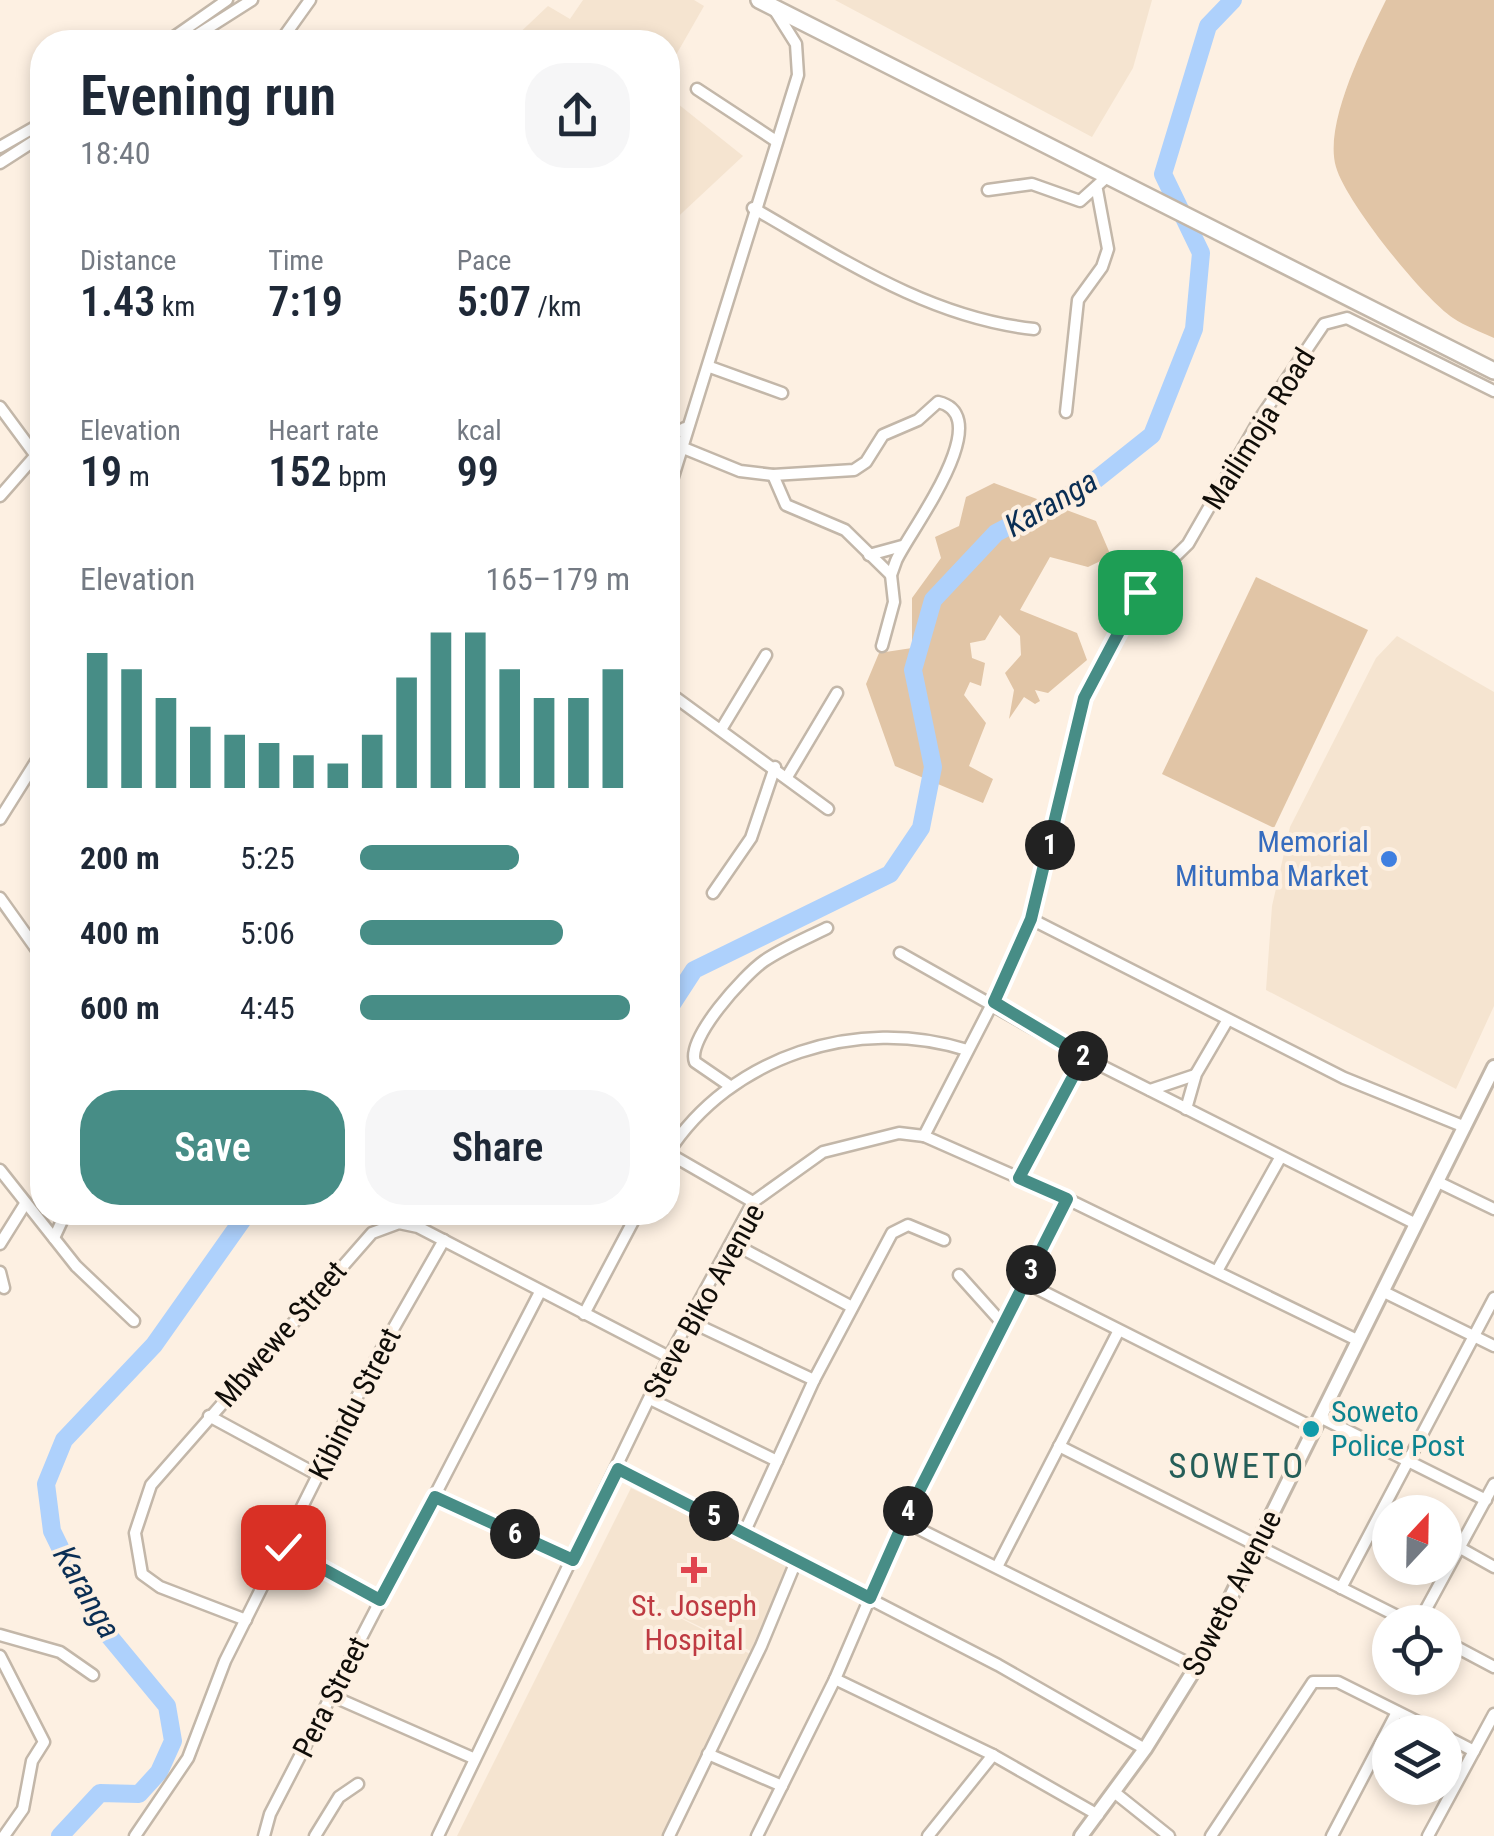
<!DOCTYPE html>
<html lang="en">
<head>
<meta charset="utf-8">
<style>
	body { margin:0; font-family:"Roboto Condensed",sans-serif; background:#f6f6f7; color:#1f2937; height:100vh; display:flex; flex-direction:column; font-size:38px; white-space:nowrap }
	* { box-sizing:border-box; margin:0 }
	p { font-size:32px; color:#747a83 }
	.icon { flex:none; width:55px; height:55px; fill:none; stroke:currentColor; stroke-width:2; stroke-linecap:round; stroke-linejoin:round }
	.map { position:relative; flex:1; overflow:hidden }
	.drawer { position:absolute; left:30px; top:30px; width:650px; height:1195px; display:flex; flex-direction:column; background:#fff; border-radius:40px; box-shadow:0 5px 15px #0003 }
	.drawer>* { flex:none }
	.needle { width:65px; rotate:22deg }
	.fabs { position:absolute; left:1372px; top:1495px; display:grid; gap:20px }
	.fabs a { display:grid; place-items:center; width:90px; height:90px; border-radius:50%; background:#fff; box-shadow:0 5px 15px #0003; font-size:50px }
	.pin { position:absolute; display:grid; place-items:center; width:85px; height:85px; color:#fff; margin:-42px; border-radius:20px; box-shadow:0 5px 15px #0006 }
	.km { position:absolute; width:50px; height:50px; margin:-25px; border-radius:50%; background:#222; color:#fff; font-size:28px; line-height:50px; text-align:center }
	.round { display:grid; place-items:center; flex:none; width:105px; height:105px; border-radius:40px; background:#f6f6f7 }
	.head { display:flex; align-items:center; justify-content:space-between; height:170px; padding:0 50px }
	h1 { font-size:55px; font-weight:600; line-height:75px }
	.figures { display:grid; grid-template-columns:repeat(3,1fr); gap:15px; height:170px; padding:10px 50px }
	.figures div { display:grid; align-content:center }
	.figures b { font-size:42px; font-weight:600 }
	.figures small { font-size:28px; font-weight:400 }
	.figures p { font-size:28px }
	.chart { height:280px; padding:20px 50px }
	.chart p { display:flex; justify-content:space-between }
	.chart svg { width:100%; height:180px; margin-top:10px; stroke:#478d86; stroke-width:6 }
	.primary-button { display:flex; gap:20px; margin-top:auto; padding:20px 50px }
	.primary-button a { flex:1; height:115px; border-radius:40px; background:#478d86; color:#fff; font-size:40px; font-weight:600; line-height:115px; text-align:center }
	.primary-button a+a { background:#f6f6f7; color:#1f2937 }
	ul { padding:0 50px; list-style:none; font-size:32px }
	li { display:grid; grid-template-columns:160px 120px 1fr; align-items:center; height:75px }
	li i { height:25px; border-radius:12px; background:#478d86 }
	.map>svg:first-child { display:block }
</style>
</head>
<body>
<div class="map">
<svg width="1494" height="1836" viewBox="0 0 1494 1836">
	<rect width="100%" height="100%" fill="#fdf0e2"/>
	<g fill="#f5e4d0">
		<path d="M583,0h111l10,6 -36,63v-27h-158l38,-36 22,13z"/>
		<path d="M835,0h317l-19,68 -41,69z"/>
		<path d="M668,96l75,60 -75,70z"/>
		<path d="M1397,636l97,56v314l-38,83 -190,-99 6,-84 18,-79 86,-169z"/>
		<path d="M631,1488l165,80 -7,27 -30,60 -104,-50 95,49 -85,182h-208z"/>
	</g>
	<g fill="#e1c5a6">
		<path d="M1386,0h108v338c-13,-6 -29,-12 -41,-20 -31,-21 -107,-116 -117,-151 -13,-44 31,-128 50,-167z"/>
		<path d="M994,483l102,38 15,35 -23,11 -38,-10 -30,53 57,23 10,27 -39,33 -13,-3 5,11 -5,3 -11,-7 -15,22 5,-29 -9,-17 16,-18 -1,-19 -20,-21 -15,25 -15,3 2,15 13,5 -4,23 -11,-4 -6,13 22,28 -17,43 24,13 -10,24 -88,-37 -29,-82 13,-31 33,-5v-50l29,-40 -6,-21 24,-11 7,-29z"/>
		<path d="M1256,577l112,53 -94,198 -112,-54z"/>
	</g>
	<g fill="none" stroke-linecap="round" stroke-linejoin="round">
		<g stroke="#aed1fc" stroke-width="18">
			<path d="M668,1010l26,-40 196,-96 31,-46 12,-61 -20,-97 20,-70 63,-67 97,-51 59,-47 42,-106 7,-76 -38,-79 45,-148 25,-26"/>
			<path d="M60,1836l40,-43 39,1 20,-22 14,-31 -6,-35 -72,-87 -43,-88 -6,-47 18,-44 90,-95 94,-133"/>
		</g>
		<defs>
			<g id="minor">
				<path d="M167,42l60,-42"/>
				<path d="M186,42l66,-42"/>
				<path d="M280,42l30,-42"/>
				<path d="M697,89l79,52"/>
				<path d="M0,147l42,-24"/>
				<path d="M0,163l42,-27"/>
				<path d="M988,190l44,-6 48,17 29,-26"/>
				<path d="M753,208c89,51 177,110 281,121"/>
				<path d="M710,367l72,26"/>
				<path d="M0,407l42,57"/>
				<path d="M1066,412l12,-112 24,-33 6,-18 -11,-59"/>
				<path d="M668,437l17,-9"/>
				<path d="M681,447l59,24 33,4 81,-5 12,-8 17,-27 35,-15 20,-18c62,14 -32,134 -42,159l-5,14 3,27 -12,44"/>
				<path d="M773,475l13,30 59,25 46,45"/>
				<path d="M668,493l130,-418 -2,-31 -22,-35"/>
				<path d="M0,496l36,-41"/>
				<path d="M869,555l33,-9"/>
				<path d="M668,692l160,117"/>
				<path d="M722,728l44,-73"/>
				<path d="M787,777l50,-84"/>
				<path d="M0,819l42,-67"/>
				<path d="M713,893l38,-55 24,-71"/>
				<path d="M0,898l42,59"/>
				<path d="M1031,919l313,159 121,49"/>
				<path d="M900,953l184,104 332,167"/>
				<path d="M730,1086l-35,-24c-9,-23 49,-87 69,-101 19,-13 43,-23 63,-33"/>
				<path d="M1150,1090l45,-15"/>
				<path d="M1186,1109l10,-35 31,-53"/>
				<path d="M924,1136l86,-167 21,-50 53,-221 55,-106 49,-48 73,-127 63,-93 23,-6 147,73"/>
				<path d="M668,1153c62,-97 190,-138 299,-103"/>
				<path d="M668,1153l85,49"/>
				<path d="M0,1170l76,96 58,55"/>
				<path d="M1019,1178l65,-121"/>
				<path d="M1438,1182l56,27"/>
				<path d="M54,1238l12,-26"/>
				<path d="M732,1243l120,64"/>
				<path d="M0,1244l25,-40"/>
				<path d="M1217,1271l63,-113"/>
				<path d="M0,1272l4,16"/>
				<path d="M959,1275l44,49"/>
				<path d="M1024,1282l290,146"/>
				<path d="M1382,1291l112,55"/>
				<path d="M584,1314l54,-102"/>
				<path d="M689,1321l125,59"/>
				<path d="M650,1399l127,62"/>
				<path d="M209,1416l109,59"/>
				<path d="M1320,1417l166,83"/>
				<path d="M1059,1446l350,176"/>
				<path d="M618,1469l380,196 147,84"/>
				<path d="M435,1497l138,63"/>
				<path d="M903,1521l293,146"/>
				<path d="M745,1531l69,-151 78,-147 16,-8 36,15"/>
				<path d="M283,1547l96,53"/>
				<path d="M1462,1549l32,18"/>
				<path d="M998,1565l120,-233"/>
				<path d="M1341,1588l153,-290"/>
				<path d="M246,1620l-86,-33 -18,-13 -7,-41 16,-48 221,-252 27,-10 19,4 251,130"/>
				<path d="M1419,1622l75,-138"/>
				<path d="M0,1635l60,17 33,23"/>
				<path d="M1445,1641l49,26"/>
				<path d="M0,1656l44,86 -12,19 -9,48 -19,27"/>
				<path d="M835,1679l158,76 105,60"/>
				<path d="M332,1696l141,62"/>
				<path d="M1445,1736l29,15"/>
				<path d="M708,1754l74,32"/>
				<path d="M1114,1792l55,44"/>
				<path d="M135,1836l53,-78 37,-97 151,-302 68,-119"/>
				<path d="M264,1836l6,-22 270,-522"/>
				<path d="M315,1836l24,-39 19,-13"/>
				<path d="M438,1836l231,-479 84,-155 70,-50 76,-19 25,3 143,63 290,141"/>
				<path d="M669,1836l92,-190 36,-87"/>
				<path d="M757,1836l78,-157 68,-158 164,-322"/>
				<path d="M928,1836l65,-81"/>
				<path d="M1211,1836l102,-154h25l100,50"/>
				<path d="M1332,1836l65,-124"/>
				<path d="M1428,1836l66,-122"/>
			</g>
			<path id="tertiary" d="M1081,1836l64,-87 51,-82 298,-600"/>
			<path id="trunk" d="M759,0l735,371"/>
		</defs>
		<use href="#minor" stroke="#c3b7a9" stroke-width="15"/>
		<use href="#tertiary" stroke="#c3b7a9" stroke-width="18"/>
		<use href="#trunk" stroke="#c3b7a9" stroke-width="20"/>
		<use href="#minor" stroke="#fff" stroke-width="10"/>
		<use href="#tertiary" stroke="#fff" stroke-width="12"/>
		<use href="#trunk" stroke="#fff" stroke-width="15"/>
	</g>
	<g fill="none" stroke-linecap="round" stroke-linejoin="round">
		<defs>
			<path id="route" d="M283,1547l97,53 55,-103 138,63 45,-91 252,129 34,-77 163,-322 -48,-21 65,-122 -90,-54 37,-83 53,-221 56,-106"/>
		</defs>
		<use href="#route" stroke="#fff" stroke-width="20"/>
		<use href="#route" stroke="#478d86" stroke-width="12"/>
	</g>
	<circle fill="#3f7fe0" stroke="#fdf0e2" stroke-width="4" cx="1389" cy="859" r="10"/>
	<circle fill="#0f9aa8" stroke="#fdf0e2" stroke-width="4" cx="1311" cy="1429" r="10"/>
	<path fill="#e0444e" stroke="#fdf0e2" stroke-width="4" d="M689 1555h10v10h10v10h-10v10h-10v-10h-10v-10h10z"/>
	<g text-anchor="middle" stroke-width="8" stroke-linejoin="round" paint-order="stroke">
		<g font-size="30" fill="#100d08" stroke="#fdf0e2">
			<text transform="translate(1259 429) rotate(-58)" y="10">Mailimoja Road</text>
			<text transform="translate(704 1301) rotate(-61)" y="10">Steve Biko Avenue</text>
			<text transform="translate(281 1334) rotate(-49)" y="10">Mbwewe Street</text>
			<text transform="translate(355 1404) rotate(-63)" y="10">Kibindu Street</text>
			<text transform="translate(1232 1593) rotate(-63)" y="10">Soweto Avenue</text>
			<text transform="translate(331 1697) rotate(-63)" y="10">Pera Street</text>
		</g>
		<g font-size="30" fill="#366cbe" stroke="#fdf0e2" text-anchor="end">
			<text x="1369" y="852">Memorial<tspan x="1369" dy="34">Mitumba Market</tspan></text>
		</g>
		<g font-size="30" fill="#0d838f" stroke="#fdf0e2" text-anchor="start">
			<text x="1331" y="1422">Soweto<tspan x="1331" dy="34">Police Post</tspan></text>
		</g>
		<g font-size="30" fill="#be3a42" stroke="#fdf0e2">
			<text x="694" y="1616">St. Joseph<tspan x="694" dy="34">Hospital</tspan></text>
		</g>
		<g font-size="32" font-style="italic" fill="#0a2e54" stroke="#fdf0e2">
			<text transform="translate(1051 503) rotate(-30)" y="11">Karanga</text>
			<text transform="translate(87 1592) rotate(60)" y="11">Karanga</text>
		</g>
		<g font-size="35" letter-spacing="2.5" fill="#255e58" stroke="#fdf0e2">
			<text x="1237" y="1478">SOWETO</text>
		</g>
	</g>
</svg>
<div class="fabs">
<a><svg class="needle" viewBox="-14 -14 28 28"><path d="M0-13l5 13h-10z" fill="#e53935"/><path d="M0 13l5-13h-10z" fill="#747a83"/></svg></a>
<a><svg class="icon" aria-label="locate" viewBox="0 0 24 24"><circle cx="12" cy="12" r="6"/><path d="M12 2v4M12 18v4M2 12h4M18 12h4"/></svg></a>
<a><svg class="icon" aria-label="layers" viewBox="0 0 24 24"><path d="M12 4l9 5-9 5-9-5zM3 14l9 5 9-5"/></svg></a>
</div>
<div class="pin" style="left:1140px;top:592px;background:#1e9e55"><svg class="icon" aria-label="arrive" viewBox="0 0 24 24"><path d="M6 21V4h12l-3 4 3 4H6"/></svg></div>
<div class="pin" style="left:283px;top:1547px;background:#d93025"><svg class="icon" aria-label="check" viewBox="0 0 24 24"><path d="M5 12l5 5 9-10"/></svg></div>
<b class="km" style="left:1050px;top:845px">1</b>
<b class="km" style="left:1083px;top:1056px">2</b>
<b class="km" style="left:1031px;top:1270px">3</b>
<b class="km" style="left:908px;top:1511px">4</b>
<b class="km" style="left:714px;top:1516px">5</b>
<b class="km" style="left:515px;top:1534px">6</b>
<section class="drawer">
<div class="head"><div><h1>Evening run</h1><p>18:40</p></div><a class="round"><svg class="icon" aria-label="share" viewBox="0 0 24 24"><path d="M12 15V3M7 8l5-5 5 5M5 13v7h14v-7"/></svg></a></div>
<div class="figures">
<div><p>Distance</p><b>1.43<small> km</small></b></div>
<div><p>Time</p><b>7:19</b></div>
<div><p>Pace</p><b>5:07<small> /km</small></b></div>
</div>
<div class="figures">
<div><p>Elevation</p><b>19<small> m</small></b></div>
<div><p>Heart rate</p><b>152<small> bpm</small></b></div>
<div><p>kcal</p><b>99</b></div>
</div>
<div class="chart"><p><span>Elevation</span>165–179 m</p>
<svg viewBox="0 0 160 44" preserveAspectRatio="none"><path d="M5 44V11M15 44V15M25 44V22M35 44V29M45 44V31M55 44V33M65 44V36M75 44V38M85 44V31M95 44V17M105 44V6M115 44V6M125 44V15M135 44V22M145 44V22M155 44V15"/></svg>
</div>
<ul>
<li><b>200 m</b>5:25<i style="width:59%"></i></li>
<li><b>400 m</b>5:06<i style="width:75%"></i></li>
<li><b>600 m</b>4:45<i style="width:100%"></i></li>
</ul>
<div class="primary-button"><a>Save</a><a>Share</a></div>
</section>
</div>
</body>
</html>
